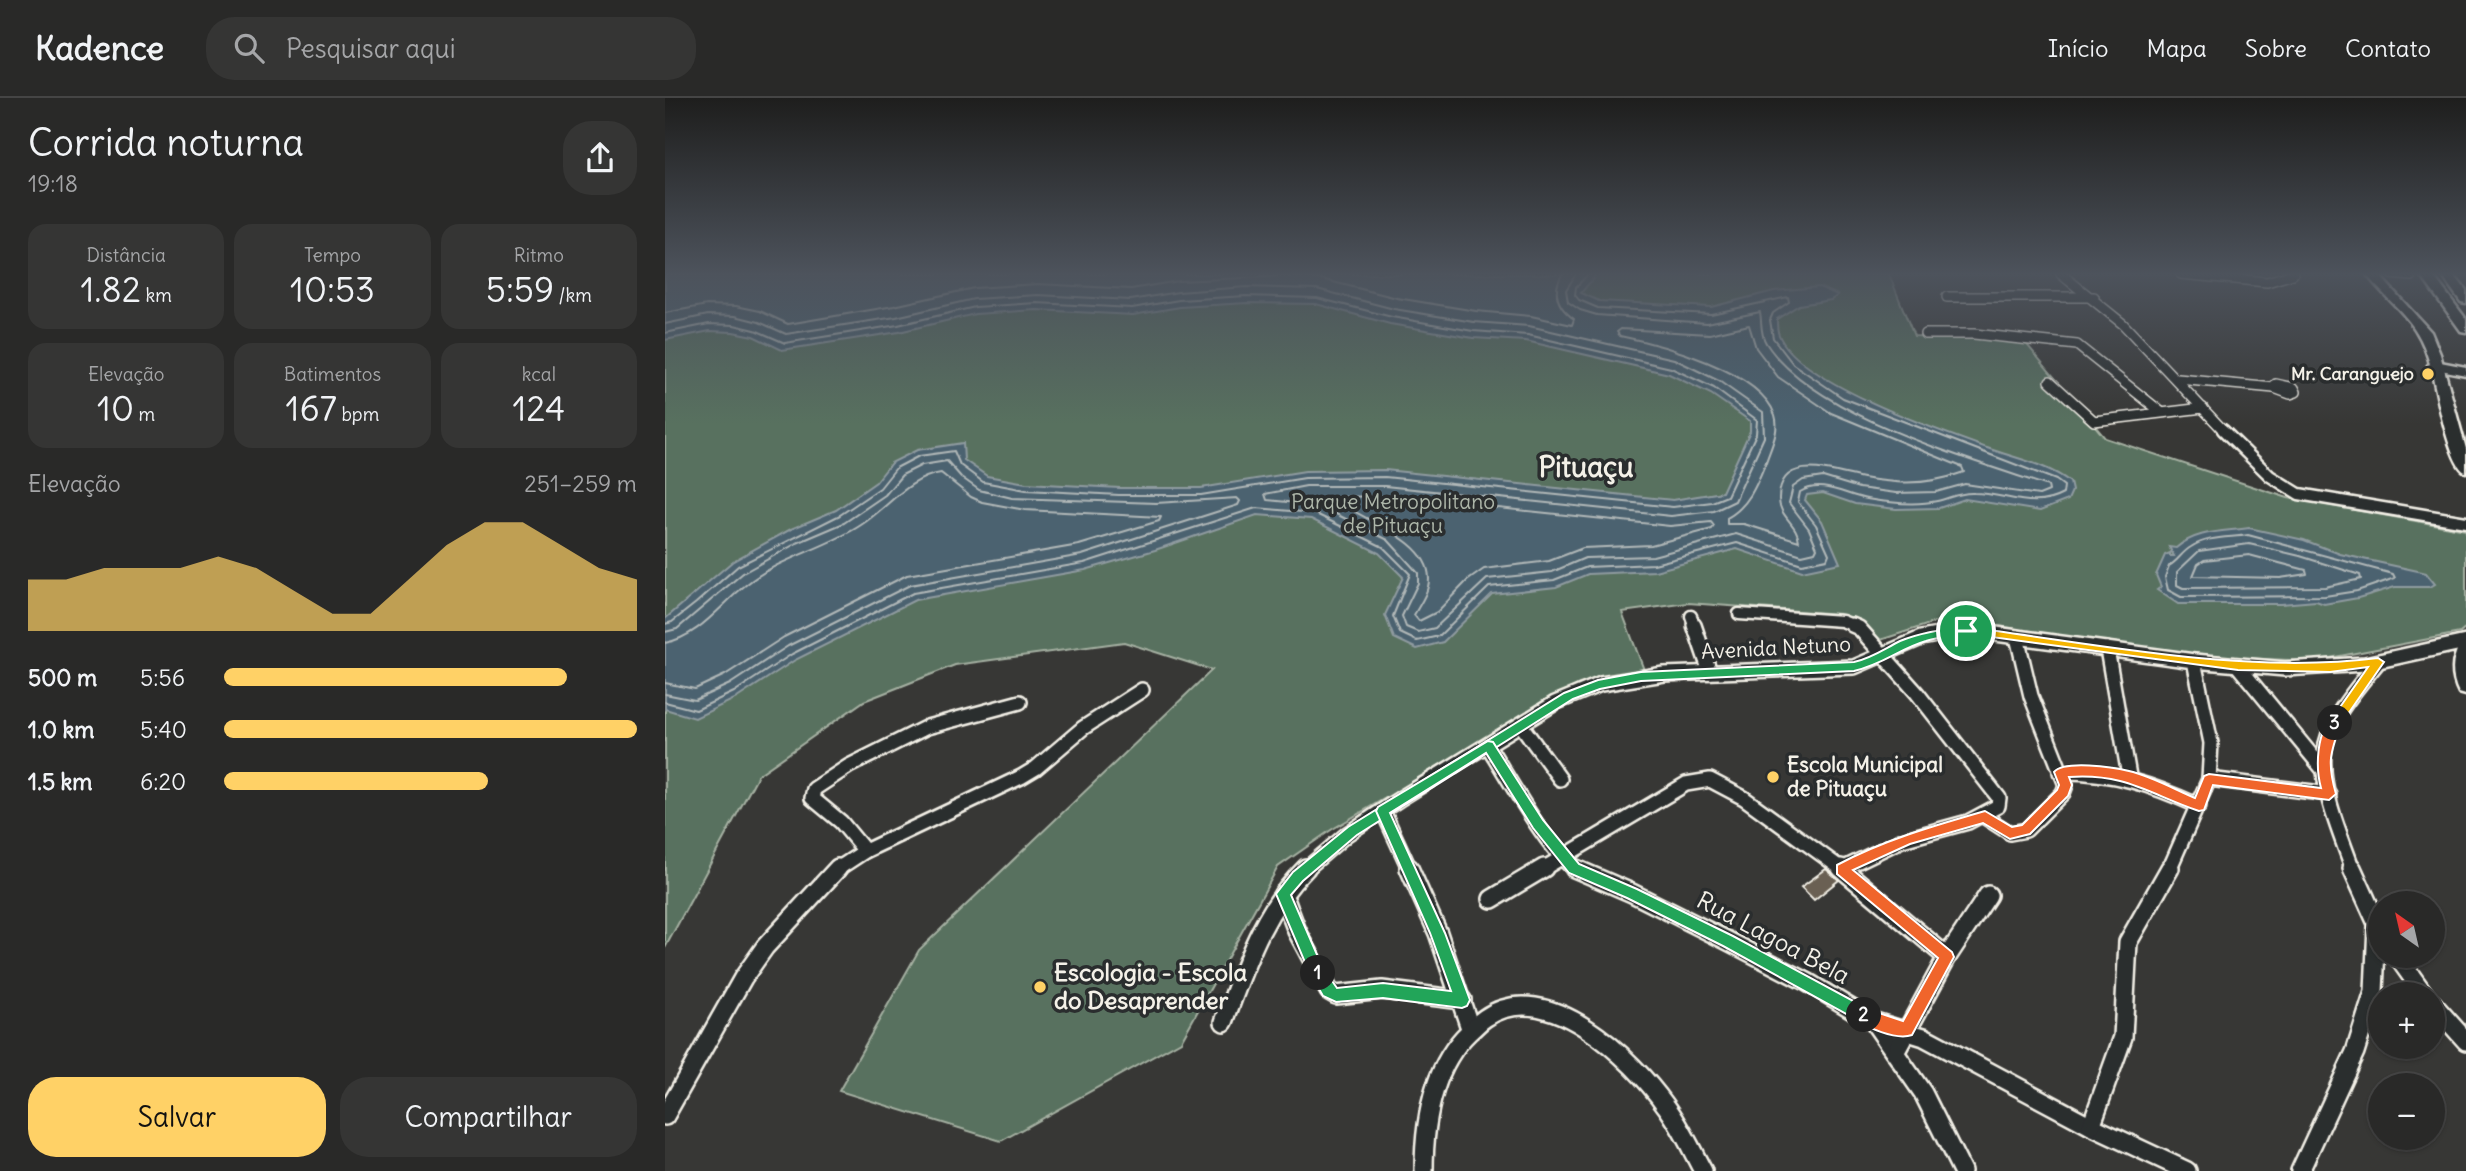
<!DOCTYPE html>
<html lang="pt">
<head>
<meta charset="utf-8">
<style>
	body { margin:0; font-family:Delius,sans-serif; background:#353534; color:#f1f3f6; height:100vh; display:flex; flex-direction:column; font-size:26px; white-space:nowrap }
	* { box-sizing:border-box; margin:0 }
	p { font-size:23px; color:#a5a6a8 }
	.icon { flex:none; width:38px; height:38px; fill:none; stroke:currentColor; stroke-width:2; stroke-linecap:round; stroke-linejoin:round }
	.map { position:relative; flex:1; overflow:hidden }
	.details { display:flex; flex-direction:column; background:#292928; width:665px }
	.details>* { flex:none }
	.needle { width:46px; rotate:326deg }
	.fabs { position:absolute; left:1703px; top:793px; display:grid; gap:14px }
	.fabs a { display:grid; place-items:center; width:77px; height:77px; border-radius:50%; background:#292928; box-shadow:0 2px 5px #0004,0 0 0 2px #454545; font-size:35px }
	.pin { position:absolute; display:grid; place-items:center; width:60px; height:60px; color:#fff; margin:-30px; border:4px solid #fff; border-radius:50%; box-shadow:0 2px 7px #0007 }
	.km { position:absolute; width:35px; height:35px; margin:-18px; border-radius:50%; background:#222; color:#fff; font-size:19px; line-height:35px; text-align:center }
	.round { display:grid; place-items:center; flex:none; width:74px; height:74px; border-radius:28px; background:#353534 }
	.head { display:flex; align-items:center; justify-content:space-between; height:119px; padding:0 28px }
	h1 { font-size:38px; font-weight:600; line-height:52px }
	.stats { display:grid; grid-template-columns:repeat(3,1fr); gap:10px; height:119px; padding:7px 28px }
	.stats div { display:grid; align-content:center; border-radius:18px; background:#353534; text-align:center }
	.stats b { font-size:35px; font-weight:600 }
	.stats small { font-size:19px; font-weight:400 }
	.stats p { font-size:19px }
	.chart { height:196px; padding:14px 28px }
	.chart p { display:flex; justify-content:space-between }
	.chart svg { width:100%; height:126px; margin-top:7px; fill:#ffd166; opacity:.7 }
	.action { display:flex; gap:14px; margin-top:auto; padding:14px 28px }
	.action a { flex:1; height:80px; border-radius:28px; background:#ffd166; color:#111; font-size:28px; font-weight:600; line-height:80px; text-align:center }
	.action a+a { background:#353534; color:#f1f3f6 }
	ul { padding:0 28px; list-style:none; font-size:23px }
	li { display:grid; grid-template-columns:112px 84px 1fr; align-items:center; height:52px }
	li i { height:18px; border-radius:9px; background:#ffd166 }
	header { display:flex; align-items:center; gap:42px; box-sizing:border-box; height:98px; padding:0 35px; background:#292928; border-bottom:2px solid #454545 }
	header strong { font-size:33px }
	nav { display:flex; gap:38px; margin-inline-start:auto; font-size:24px }
	.search { width:490px; height:63px; background:#353534; display:flex; align-items:center; gap:18px; box-sizing:border-box; padding:0 24px; border-radius:28px; color:#a5a6a8; font-size:26px }
	main { display:flex; flex:1; min-height:0 }
	.map>svg:first-child { display:block }
</style>
</head>
<body>
<header>
<strong>Kadence</strong>
<div class="search"><svg class="icon" aria-label="search" viewBox="0 0 24 24"><circle cx="10" cy="10" r="6"/><path d="M15 15l6 6"/></svg>Pesquisar aqui</div>
<nav><a>Início</a><a>Mapa</a><a>Sobre</a><a>Contato</a></nav>
</header>
<main>
<section class="details">
<div class="head"><div><h1>Corrida noturna</h1><p>19:18</p></div><a class="round"><svg class="icon" aria-label="share" viewBox="0 0 24 24"><path d="M12 15V3M7 8l5-5 5 5M5 13v7h14v-7"/></svg></a></div>
<div class="stats">
<div><p>Distância</p><b>1.82<small> km</small></b></div>
<div><p>Tempo</p><b>10:53</b></div>
<div><p>Ritmo</p><b>5:59<small> /km</small></b></div>
</div>
<div class="stats">
<div><p>Elevação</p><b>10<small> m</small></b></div>
<div><p>Batimentos</p><b>167<small> bpm</small></b></div>
<div><p>kcal</p><b>124</b></div>
</div>
<div class="chart"><p><span>Elevação</span>251–259 m</p>
<svg viewBox="0 0 160 44" preserveAspectRatio="none"><path d="M0 44V26L10 26L20 22L30 22L40 22L50 18L60 22L70 30L80 38L90 38L100 26L110 14L120 6L130 6L140 14L150 22L160 26V44z"/></svg>
</div>
<ul>
<li><b>500 m</b>5:56<i style="width:83%"></i></li>
<li><b>1.0 km</b>5:40<i style="width:100%"></i></li>
<li><b>1.5 km</b>6:20<i style="width:64%"></i></li>
</ul>
<div class="action"><a>Salvar</a><a>Compartilhar</a></div>
</section>
<div class="map">
<svg width="1801" height="1073" viewBox="0 0 1801 1073">
	<rect width="100%" height="100%" fill="#373735"/>
	<filter id="ink" filterUnits="userSpaceOnUse"><feTurbulence type="fractalNoise" baseFrequency=".0143" numOctaves="2"/><feDisplacementMap in="SourceGraphic" scale="14" xChannelSelector="R" yChannelSelector="G"/><feConvolveMatrix kernelMatrix="1 2 1 2 8 2 1 2 1" color-interpolation-filters="sRGB"/></filter>
	<g filter="url(#ink)">
		<path fill="#58715e" stroke="#a6b1a3" stroke-width="2" d="M0,176h1224l25,62 110,5 81,97 183,60 178,32v98l-6,5 -146,28 -123,-5 -243,-38 -77,25 -14,-20 -17,-9 -152,-11 -66,9 22,58 -65,14 -248,146 -53,37 -97,174 -180,100 -162,-50 80,-141 293,-280 -88,-28 -169,23 -91,36 -106,74 -93,173z"/>
		<g fill="#4c6270" stroke="#8f9ba0" stroke-width="2">
			<path d="M0,176h932l-16,19 18,8 112,6 63,-16 45,-4 19,8 -7,5 -32,5 -22,14c0,4 0,12 2,16 19,47 160,96 208,113 27,10 60,16 83,34l2,9 -4,9 -28,11 -75,-12 -26,9 -43,1 -41,-5 -32,-11 -16,2 -2,5 17,21 18,42 -38,8 -65,-22 -82,22 -67,3 -32,13 -64,7 -49,48 -26,7 -23,-11 -9,-23 18,-38 -24,-24 -68,-34 -54,-4 -102,35 -70,20 -170,30 -120,60 -58,38 -42,20 -30,-9v-90l68,-58 58,-32 45,-19 40,-28 15,-19 26,-13 46,-7 1,17 23,16 39,7 94,5h81l104,-17 80,-1 288,30 49,-8 28,-61v-10l-39,-27 -42,-20 -143,-33 -53,-3 -83,-14 -74,-20 -69,-1 -67,4 -47,8 -96,-5 -62,4 -76,18 -117,18 -29,-14 -20,-4 -23,-1 -45,9z"/>
			<path d="M1584,430l55,12 36,14 78,17 8,2 9,11 -5,3h-35l-37,11 -34,6 -8,-3 -35,3h-103l-21,-14 4,-3 -5,-12 9,-20 5,-2v3h4l-5,-9 7,1c21,-18 47,-16 73,-20z"/>
		</g>
		<g fill="none" stroke-linecap="round" stroke-linejoin="round">
			<g stroke="#b1b8b8" stroke-width="2">
				<path d="M0,215l42,-8 29,1 24,5 28,13 106,-18 80,-18 64,-4 93,5 47,-8 106,-5 37,3 76,19 79,13 55,5 41,9 2,-6c-17,-12 -22,-27 -12,-45"/>
				<path d="M0,226l43,-9 27,1 24,6 27,12 110,-17 78,-18 64,-4 93,5 47,-8 68,-5 71,2 77,20 80,13 55,4 145,33 45,22 44,31 1,25 -29,64 -21,10 -43,5 -286,-30h-79l-41,8 2,6 51,5 70,35 30,33v10l-16,33 4,11 12,5 17,-4 52,-49 65,-7 33,-14 68,-2 83,-22 66,21 13,-3 2,-4 -8,-19 -20,-26 4,-16 10,-7 20,-3 36,11 37,5 40,-1 29,-8 74,11 10,-4 -1,-5c-79,-27 -236,-71 -282,-143 -6,-9 -4,-21 -6,-31l-53,11 -110,-8 -17,-5 -12,-8 -2,-12 10,-16"/>
				<path d="M1084,227l7,23 22,29 53,36 131,54 2,5c-22,8 -45,12 -69,10 -11,-1 -22,-2 -32,-4 -27,-5 -83,-27 -84,20 -1,18 19,26 20,43l-55,-17h-17v-6c22,-12 30,-34 39,-56 5,-15 14,-31 9,-47 -15,-44 -115,-71 -155,-79l-3,-4 4,-3 89,5z"/>
				<path d="M0,235l44,-9 25,1 21,5 30,13 113,-18 77,-18 62,-4 95,5 47,-8 67,-4 71,2 75,19 81,14 55,4 143,33 43,20 43,32 -1,14 -29,62 -15,6 -39,5 -288,-30 -80,1 -104,17h-82l-93,-5 -43,-8 -23,-17 -6,-14 -35,5 -23,12 -16,20 -40,27 -102,51 -42,37 -24,19 -7,2"/>
				<path d="M719,398l286,30 41,-4 3,4 -2,3 -61,16 -68,3 -34,13 -65,8 -17,12 -30,31 -18,9 -5,-6c6,-11 15,-23 15,-36 0,-40 -66,-58 -93,-79l3,-3z"/>
				<path d="M1583,437l145,39 2,4 -38,13 -32,5 -144,1 -13,-7 -3,-13 4,-11c9,-5 13,-14 22,-19 16,-11 39,-9 57,-12z"/>
				<path d="M1584,446l51,12 60,19 1,4 -36,8 -142,1 -6,-3v-13l22,-21z"/>
				<path d="M1584,457l57,15 1,4 -27,4 -87,-2 5,-12 6,-4z"/>
				<path d="M0,534l12,-3 66,-56 54,-30 47,-20 41,-28 17,-20 20,-10 25,-4 14,16 18,13 33,8 144,5 81,-5 3,3 -2,4 -156,50 -172,30 -122,61 -58,38 -35,16 -30,-6"/>
				<path d="M0,545c35,-7 55,-38 82,-59 34,-27 78,-35 114,-59 27,-18 49,-48 80,-52l30,24 11,5 43,8 136,7 -2,4 -80,24 -172,30 -123,62 -59,38 -30,14 -30,-6"/>
				<path d="M0,604l31,8 38,-18 58,-38 121,-61 171,-30 172,-55 58,5 69,34 27,27 -17,42 7,17 17,8 22,-5 50,-49 65,-7 33,-13 67,-3 83,-21 65,21 25,-5 2,-5 -13,-29 -18,-23 2,-10c21,-13 45,3 67,7 23,4 48,7 70,2 13,-3 23,-9 37,-8 32,0 58,18 89,1l1,-8 -8,-6 -213,-82 -50,-34 -20,-26 -3,-18 3,-7 16,-11 -1,-5 -77,17 -113,-6 -19,-8 -4,-5 1,-8 12,-13"/>
			</g>
		</g>
		<path fill="#6a6152" stroke="#f4f1e8" stroke-width="2" d="M1161,771l13,11 -25,20 -13,-13z"/>
		<g fill="none" stroke-linecap="round" stroke-linejoin="round">
			<defs>
				<g id="street-far3">
					<path d="M1396,176l62,50 102,108"/>
					<path d="M1516,176l86,8 26,-8"/>
					<path d="M1726,176l21,2"/>
					<path d="M1282,199h147"/>
					<path d="M1260,236h49l103,11 84,67"/>
					<path d="M1513,281l96,9"/>
					<path d="M1385,283l44,40 109,-13"/>
					<path d="M1611,286l18,4 2,4 -6,2 -16,-6z"/>
				</g>
				<g id="street-far2">
					<path d="M1558,332l47,46 29,18 167,28"/>
					<path d="M1074,516l103,7 15,6"/>
					<path d="M1026,518l4,11"/>
				</g>
				<g id="street-far1">
					<path d="M1029,527l16,47"/>
					<path d="M1442,551l22,127"/>
					<path d="M1573,568l84,102"/>
					<path d="M856,627l39,54"/>
					<path d="M823,648c21,32 59,104 88,124"/>
					<path d="M1395,674c51,-1 93,13 139,34"/>
					<path d="M1544,681l120,15"/>
					<path d="M718,713l27,59"/>
					<path d="M1320,719l25,16 16,-3 37,-37 3,-8 -35,-89 -14,-59"/>
					<path d="M200,753l-24,-29 -29,-24 2,-9 35,-23 78,-39 93,-25"/>
					<path d="M1177,771l60,-29 66,-18 30,-16 1,-8 -82,-105 -58,-65 -7,-3"/>
					<path d="M171,772l29,-19 156,-74 15,-9 47,-40 59,-38"/>
					<path d="M640,772l42,-36 54,-36 154,-95 46,-19 63,-10 190,-7 67,-29 45,-8 228,31 91,8 80,-5 101,-22"/>
					<path d="M876,772l145,-86 24,-4 34,18 99,72"/>
					<path d="M1504,772l40,-91 2,-36 -17,-82"/>
					<path d="M1688,772c-12,-35 -32,-78 -29,-115 3,-35 33,-67 54,-93"/>
				</g>
				<g id="street">
					<path d="M744,770l29,65 32,95"/>
					<path d="M909,770l58,25 96,48 79,41 65,39 52,16 167,89 96,45"/>
					<path d="M1176,770l106,89"/>
					<path d="M1687,770l28,62"/>
					<path d="M618,796l14,37 32,60 7,4 46,-5 80,10"/>
					<path d="M827,801l52,-31"/>
					<path d="M1732,858l27,38"/>
					<path d="M1768,906l33,37"/>
					<path d="M1208,923l50,72 39,78"/>
					<path d="M559,924c21,-56 38,-111 82,-154"/>
					<path d="M1231,953l51,-94 41,-62"/>
					<path d="M0,1018l78,-138 22,-31 73,-79"/>
					<path d="M1426,1028l32,-89 5,-95 42,-74"/>
					<path d="M759,1073c0,-49 8,-104 45,-139 5,-4 10,-10 16,-14 62,-43 148,41 181,88 15,20 25,43 37,65"/>
					<path d="M1635,1073l55,-119 19,-60 3,-67"/>
				</g>
				<g id="secondary">
					<path d="M1701,176h12l53,58 9,22 26,95v23c-16,-4 -30,-82 -34,-100 -12,-53 -35,-60 -66,-98z"/>
					<path d="M1801,545v52l-7,-2c-8,-16 -8,-33 1,-49z"/>
				</g>
				<g id="primary">
					<path d="M1755,176h12l34,45v13l-5,-1z"/>
					<path d="M1776,176h12l13,16v13l-5,-1z"/>
					<path d="M1770,263l31,6v8l-36,-7 -2,-3z"/>
				</g>
			</defs>
			<use href="#street-far3" stroke="#f4f1e8" stroke-width="12"/>
			<use href="#street-far2" stroke="#f4f1e8" stroke-width="15"/>
			<use href="#street-far1" stroke="#f4f1e8" stroke-width="18"/>
			<use href="#street" stroke="#f4f1e8" stroke-width="22"/>
			<use href="#secondary" stroke="#f4f1e8" stroke-width="5"/>
			<use href="#primary" stroke="#f4f1e8" stroke-width="5"/>
			<use href="#street-far3" stroke="#2a2d2e" stroke-width="9"/>
			<use href="#street-far2" stroke="#2a2d2e" stroke-width="10"/>
			<use href="#street-far1" stroke="#2a2d2e" stroke-width="13"/>
			<use href="#street" stroke="#2a2d2e" stroke-width="17"/>
			<use href="#secondary" fill="#2a2d2e" fill-rule="evenodd"/>
			<use href="#primary" fill="#2a2d2e" fill-rule="evenodd"/>
		</g>
	</g>
	<linearGradient id="sky" x2="0" y2="1"><stop stop-color="#1e1e1d"/><stop offset="0.54" stop-color="#4d535c"/><stop offset="1" stop-color="#4d535c" stop-opacity="0"/></linearGradient>
	<rect width="1801" height="326" fill="url(#sky)"/>
	<path fill="#22a559" stroke="#fff" stroke-width="2" d="M1301,529l4,1v5c-14,4 -30,3 -44,8 -27,8 -42,23 -72,30l-213,10 -41,8 -27,10 -216,136 -54,46 -12,14 34,78 -2,6 -5,2 -6,-2 -36,-85 17,-22 55,-45 216,-134 34,-13 43,-8 213,-10c18,-4 30,-13 46,-21 22,-9 43,-12 66,-14z"/>
	<path fill="#22a559" stroke="#fff" stroke-width="2" d="M823,643l5,1 50,78 36,44 58,25 96,47 137,74 2,5 -2,6 -6,2 -5,-2 -136,-75 -96,-48 -58,-25 -36,-45 -47,-75 -96,60 55,120 25,67 -3,6 -5,2 -79,-10 -47,4 -13,-6 -13,-23 2,-5 6,-2 5,2 14,20 46,-5 68,8 -21,-58 -54,-122 2,-4z"/>
	<path fill="#f0652b" stroke="#fff" stroke-width="2" d="M1670,620l6,5c-11,30 -14,40 -5,71l-7,6 -116,-15 -9,25 -5,1c-50,-17 -73,-38 -130,-34l3,8 -4,11 -38,38 -20,5 -27,-16 -73,21 -57,26 99,82 2,5 -42,78c-14,5 -49,-6 -56,-20l3,-5 5,-2 39,13 35,-63 -101,-84v-9c47,-25 96,-39 148,-54l27,16 10,-2 35,-35 2,-5 -5,-13c10,-12 59,-5 75,-1 22,5 45,18 66,27l9,-22 5,-2 112,14c-5,-18 -6,-60 14,-70z"/>
	<path fill="#f5b400" stroke="#fff" stroke-width="2" d="M1301,529c134,17 277,48 412,31l6,4 -45,65 -4,1 -6,-5 2,-3 37,-53 -38,5 -92,-2 -276,-37v-5z"/>
	<g fill="#ffd166" stroke="#2a2d2e" stroke-width="2.5">
		<circle cx="1763" cy="276" r="7"/>
		<circle cx="1108" cy="679" r="7"/>
		<circle cx="375" cy="889" r="7"/>
	</g>
	<g text-anchor="middle" stroke-width="7" stroke-linejoin="round" paint-order="stroke">
		<g font-size="18" font-weight="bold" fill="#f4f1e8" stroke="#2a2d2e" text-anchor="end">
			<text x="1749" y="282">Mr. Caranguejo</text>
		</g>
		<g font-size="21" fill="#aeb7aa" stroke="#2a2d2e">
			<text x="728" y="411">Parque Metropolitano<tspan x="728" dy="24">de Pituaçu</tspan></text>
		</g>
		<g font-size="21" fill="#f4f1e8" stroke="#2a2d2e">
			<text transform="translate(1111 550) rotate(-3)" y="7">Avenida Netuno</text>
		</g>
		<g font-size="21" font-weight="bold" fill="#f4f1e8" stroke="#2a2d2e" text-anchor="start">
			<text x="1122" y="674">Escola Municipal<tspan x="1122" dy="24">de Pituaçu</tspan></text>
		</g>
		<g font-size="24" fill="#f4f1e8" stroke="#2a2d2e">
			<text transform="translate(1108 840) rotate(28)" y="8">Rua Lagoa Bela</text>
		</g>
		<g font-size="24" font-weight="bold" fill="#f4f1e8" stroke="#2a2d2e" text-anchor="start">
			<text x="389" y="883">Escologia - Escola<tspan x="389" dy="28">do Desaprender</tspan></text>
		</g>
		<g font-size="28" font-weight="bold" fill="#f4f1e8" stroke="#2a2d2e">
			<text x="921" y="379">Pituaçu</text>
		</g>
	</g>
</svg>
<div class="fabs">
<a><svg class="needle" viewBox="-14 -14 28 28"><path d="M0-13l5 13h-10z" fill="#e53935"/><path d="M0 13l5-13h-10z" fill="#a5a6a8"/></svg></a>
<a>+</a>
<a>−</a>
</div>
<div class="pin" style="left:1301px;top:533px;background:#1e9e55"><svg class="icon" aria-label="arrive" viewBox="0 0 24 24"><path d="M6 21V4h12l-3 4 3 4H6"/></svg></div>
<b class="km" style="left:653px;top:875px">1</b>
<b class="km" style="left:1199px;top:917px">2</b>
<b class="km" style="left:1670px;top:625px">3</b>
</div>
</main>
</body>
</html>
